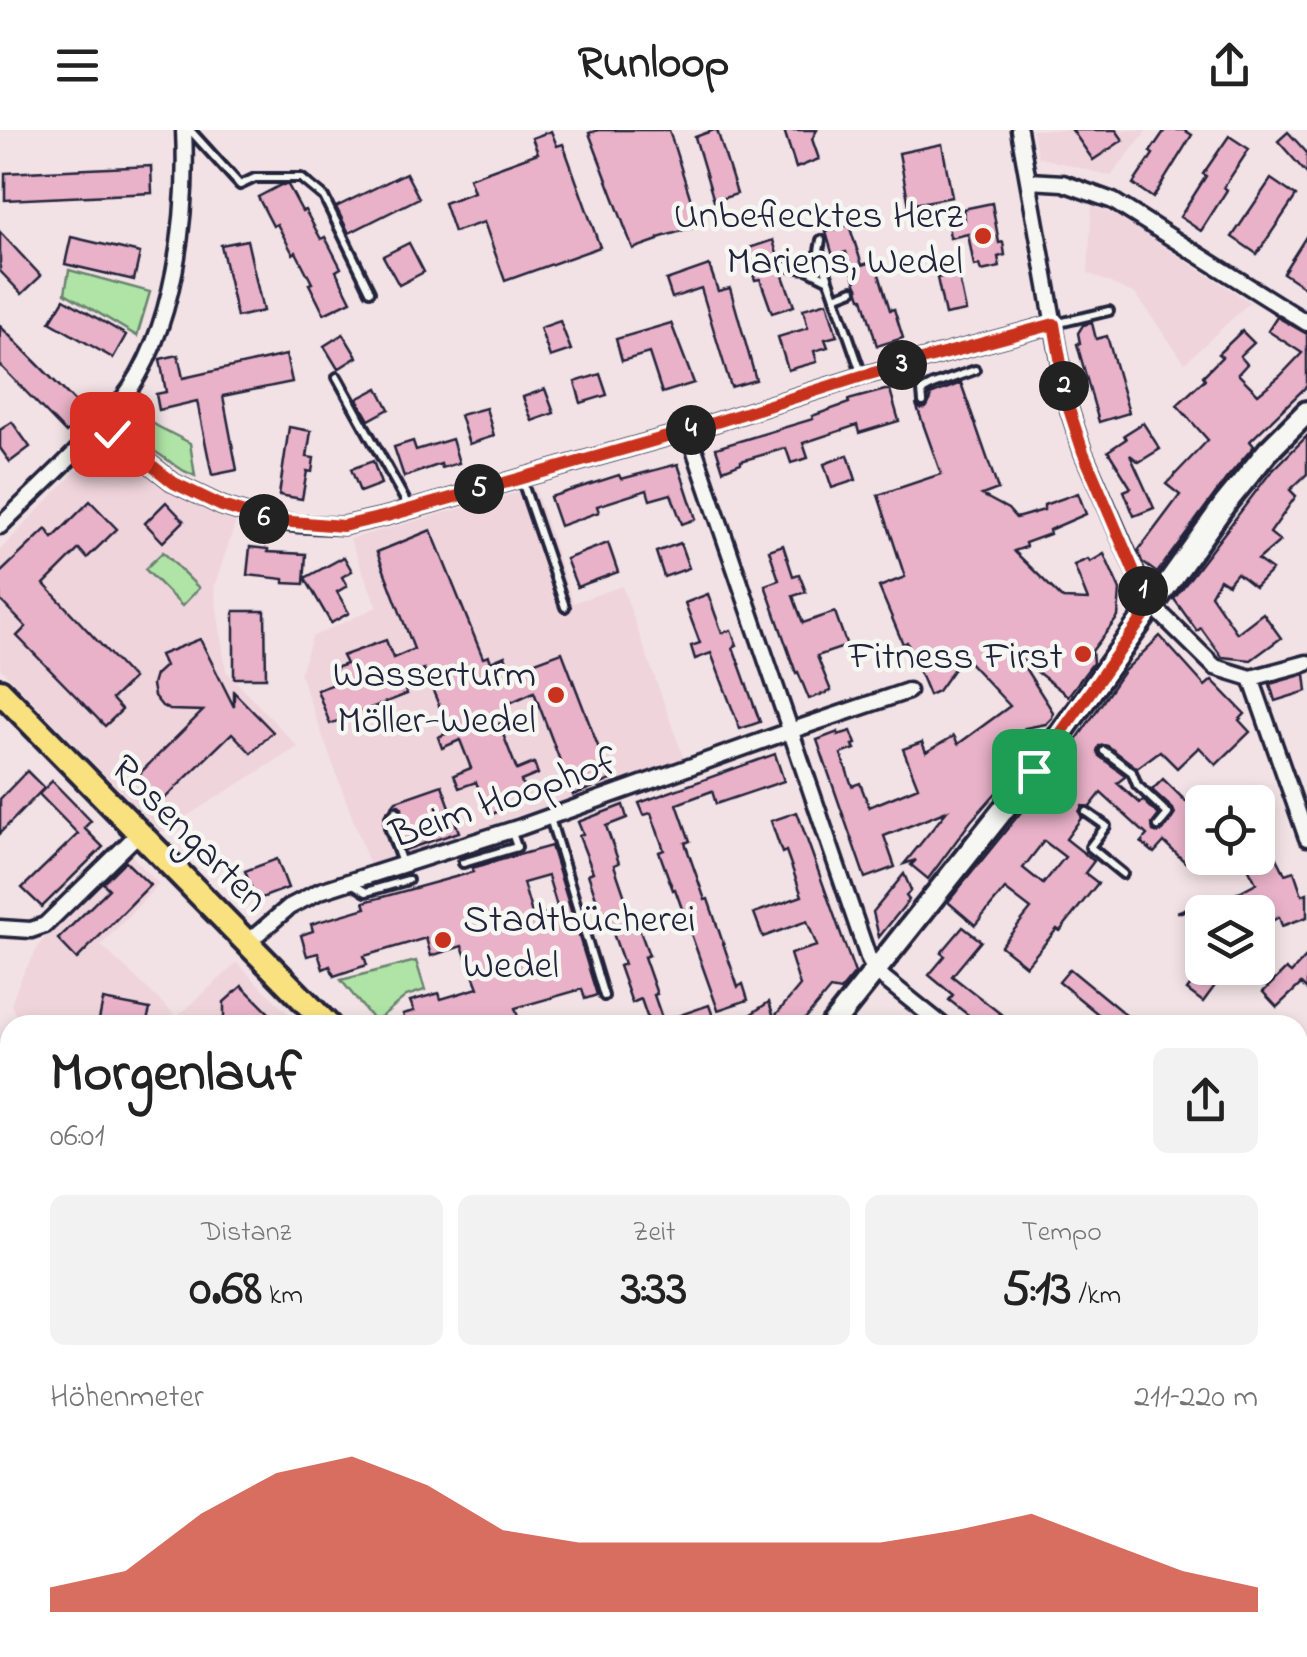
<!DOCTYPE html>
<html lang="de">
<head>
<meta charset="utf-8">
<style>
	body { margin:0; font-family:"Indie Flower",sans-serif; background:#f2f2f2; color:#222; height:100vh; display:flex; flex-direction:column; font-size:38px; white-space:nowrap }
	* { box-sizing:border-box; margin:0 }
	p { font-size:32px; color:#767676 }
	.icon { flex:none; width:55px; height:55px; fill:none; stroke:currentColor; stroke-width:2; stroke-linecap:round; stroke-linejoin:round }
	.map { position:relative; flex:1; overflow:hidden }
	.details { position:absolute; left:0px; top:885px; width:1308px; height:642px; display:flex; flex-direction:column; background:#fff; border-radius:30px 30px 0 0; box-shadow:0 5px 15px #0003 }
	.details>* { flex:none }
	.buttons { position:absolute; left:1185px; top:655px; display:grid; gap:20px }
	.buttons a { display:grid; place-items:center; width:90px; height:90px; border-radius:15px; background:#fff; box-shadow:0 5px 15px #0003; font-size:50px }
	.pin { position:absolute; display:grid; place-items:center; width:85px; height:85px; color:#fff; margin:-42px; border-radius:20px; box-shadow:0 5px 15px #0006 }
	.km { position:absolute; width:50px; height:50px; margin:-25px; border-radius:50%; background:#222; color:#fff; font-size:28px; line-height:50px; text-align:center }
	.round { display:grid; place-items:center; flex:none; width:105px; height:105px; border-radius:15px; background:#f2f2f2 }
	.head { display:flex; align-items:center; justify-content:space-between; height:170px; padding:0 50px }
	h1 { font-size:55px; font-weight:700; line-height:75px }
	.metrics { display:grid; grid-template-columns:repeat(3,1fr); gap:15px; height:170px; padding:10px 50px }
	.metrics div { display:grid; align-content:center; border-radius:15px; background:#f2f2f2; text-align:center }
	.metrics b { font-size:50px; font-weight:700 }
	.metrics small { font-size:28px; font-weight:400 }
	.metrics p { font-size:28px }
	.chart { height:280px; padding:20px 50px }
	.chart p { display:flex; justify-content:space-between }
	.chart svg { width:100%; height:180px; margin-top:10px; fill:#c8321e; opacity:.7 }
	header { display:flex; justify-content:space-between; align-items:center; height:130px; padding:0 50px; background:#fff; font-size:45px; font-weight:700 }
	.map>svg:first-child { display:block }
</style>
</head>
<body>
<header><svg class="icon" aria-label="menu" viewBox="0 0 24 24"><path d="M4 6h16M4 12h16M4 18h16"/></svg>Runloop<svg class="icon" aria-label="share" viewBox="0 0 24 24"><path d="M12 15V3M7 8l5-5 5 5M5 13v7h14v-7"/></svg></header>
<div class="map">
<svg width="1307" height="1527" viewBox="0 0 1307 1527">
	<rect width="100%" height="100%" fill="#f2e2e5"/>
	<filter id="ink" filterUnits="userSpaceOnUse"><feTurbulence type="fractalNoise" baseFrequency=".01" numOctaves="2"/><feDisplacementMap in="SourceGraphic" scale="20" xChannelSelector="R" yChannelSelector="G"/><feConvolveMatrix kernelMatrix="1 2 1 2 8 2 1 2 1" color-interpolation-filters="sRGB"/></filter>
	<g filter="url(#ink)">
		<g fill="#efd4dc">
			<path d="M1032,0h115l-36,46 -73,-19z"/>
			<path d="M1092,75l26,12 132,85 -65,61 -50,-69 -47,-21z"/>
			<path d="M111,314l57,48 68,29 -22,66 12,84 72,76 -137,85 -161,-164v-118l100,-104z"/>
			<path d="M535,358l38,115 49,-17 62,173 -314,107 -70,-192 12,-37 65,-30 -27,-68z"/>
			<path d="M128,722l31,32 -58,61 76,72 60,-54 63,62h-218l-65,-7 -6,-14 10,-26 20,-36z"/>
		</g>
		<g fill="#b0e4a6" stroke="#698370" stroke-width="2.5">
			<path d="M69,140l81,22 -13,44 -72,-43z"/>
			<path d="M128,276l29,20 33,17 5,33 -11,-5 -58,-39c-7,-10 -2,-16 2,-26z"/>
			<path d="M163,422l36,36 -17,18 -37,-37z"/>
			<path d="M416,831l9,29 -19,6 -31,26 -34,-42z"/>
			<path d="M0,1136l10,1v226l-10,-5z"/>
			<path d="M0,1474l10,3v41h76l1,7 29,2h-116z"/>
			<path d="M714,1518h398l15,9h-400z"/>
		</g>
		<g fill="#8dc1ea" stroke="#6281a4" stroke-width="2.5">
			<path d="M244,1518h245l-5,9h-172l-61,-5z"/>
			<path d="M573,1518h141l13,9h-156z"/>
		</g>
		<g fill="#e9b2c8" stroke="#22223b" stroke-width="2.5" fill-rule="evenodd">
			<path d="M598,0h71l30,96 -41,12v2l-25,9 -44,-116z"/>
			<path d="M714,0h3l20,64 -23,7 -19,-64z"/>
			<path d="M784,0h33l-5,9 7,20 -23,9z"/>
			<path d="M1072,0h44l7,10 -30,20z"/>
			<path d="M1165,0h19l8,5 -39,63 -20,-14 20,-30 -3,-2z"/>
			<path d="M551,1l6,15 6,-2 37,103 -95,34 -21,-59 -30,10 -10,-29 30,-11 -5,-14 69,-25 -6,-15z"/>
			<path d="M1288,2l19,21v21l-29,-33z"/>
			<path d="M1229,6l20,13 -25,38 3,3 -26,41 -21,-14 26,-41 -3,-2z"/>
			<path d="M942,14l10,53 -43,8 -10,-52z"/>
			<path d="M151,36l1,27 -147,7v-27z"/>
			<path d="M406,43l13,25 -70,35 -13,-26z"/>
			<path d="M1271,49l25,17 -39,58 -25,-17z"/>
			<path d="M281,55h7l14,26 3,-1 16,29 4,-2 16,31 -5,3 15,30 -27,13 -15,-30 3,-1 -16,-31 -3,2 -16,-30 -4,2 -15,-29z"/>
			<path d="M992,73l7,40 4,-1 2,13 -7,2 2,10 -19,4 -2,-6 -5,1 -6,-32 -18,4 -2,-14 17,-4 -2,-11z"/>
			<path d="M849,95l13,40 13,-4 15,49 4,-1 9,29 -26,8 -14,-48h-2l-15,-46 -13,4 -7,-24z"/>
			<path d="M0,102l41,44 -19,18 -22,-23z"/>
			<path d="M1307,105v54l-24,-16z"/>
			<path d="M71,107l69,16 -6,27 -69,-16z"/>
			<path d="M247,110l16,71 -26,6 -16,-72z"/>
			<path d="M773,110l6,21 -2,7 5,5 12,33 -22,7 -12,-34 -5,1 -6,-17 4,-1 -4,-14z"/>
			<path d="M409,113l15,29 -25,13 -16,-29z"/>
			<path d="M709,135l9,26 12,-3 26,92 -25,7 -30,-99 -29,10 -6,-18z"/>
			<path d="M958,143l8,38 -21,4 -8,-37z"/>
			<path d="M64,169l62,36 -13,23 -63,-36z"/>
			<path d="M827,172l10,34 -12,3 3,8 -14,4 3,11 -29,8 -10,-33 30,-9 -5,-19z"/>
			<path d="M1277,187l30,17v52l-57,55 4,5 -28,33 -69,94 -15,-11 -4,-11 42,-56 -14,-11 42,-44 -31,-35 28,-26 -2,-3 19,-19 -4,-3 24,-23 12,12 -14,13 7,8 -9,10 20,20 22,-18 22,-23 -34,-22z"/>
			<path d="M560,191l11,29 -21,7 -10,-29z"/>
			<path d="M671,193l23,60 -32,10 -13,-40 -27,8 -6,-22z"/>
			<path d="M1092,193l4,16 11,-3 22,77 -30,9 -22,-78 3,-1 -2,-10 5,-8z"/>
			<path d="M0,196l86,87 -20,20 -66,-68z"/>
			<path d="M343,204l14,23 -19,12 -14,-23z"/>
			<path d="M178,225l5,23 103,-23 6,27 -69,14 14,74 -25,5 -15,-74 -38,9 -3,-16 10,-2 -6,-33z"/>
			<path d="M600,244l7,21 -26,8 -6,-21z"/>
			<path d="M961,253l37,106 -16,6 26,14 8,9 28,-8v-5l34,-12 8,21 -37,16 1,4 -25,9 1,4 -12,4 49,48 25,1 -14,-35 14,-6 2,3 14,-8 16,36 -2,27 -26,34 1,12 -25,33 -50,-39 35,55 -1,6 -6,6 -21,4 12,15 -25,20 6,5 -47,53 -43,58 -17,-14 5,-5 -12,4 43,-53 -63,25 11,31 -30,11 -48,-138 21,-8v3l13,-4 5,13 -3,1 2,4 -14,5 11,32 8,-3 9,24 49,-20 -15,-38 19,-7 4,10 28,-16 4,8 52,-38 -47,-50 -25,35 -9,4 -22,-53 -4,2 -24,-57 26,-10 -27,-82 63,-21 -25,-70 5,5 5,-1 5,-9 -1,-4z"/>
			<path d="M378,258l11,21 -20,11 -12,-21z"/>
			<path d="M545,259l9,24 -22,8 -9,-24z"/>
			<path d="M885,260h5l9,31 -40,12 -2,-8 -54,18 5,15 -17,5 -5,-15 -45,13v2l-18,7 -7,-22 97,-29 -1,-3 37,-13 -1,-3z"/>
			<path d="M486,278l8,28 -25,8 -9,-29z"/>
			<path d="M12,292l18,25 -20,15 -10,-14v-18z"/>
			<path d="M1143,293l17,26 -21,13 -9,-7 24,53 -20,8 -10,-25 7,-3 -23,-37 18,-12 -2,-4z"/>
			<path d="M289,297l22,4 -4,26 7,1 -2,14 -5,-1 -5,28 -23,-4z"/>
			<path d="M1307,306v38l-17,16 6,6 -26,37 10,8 -22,19 14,10 -17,17 -18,-14 -9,11 -8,-5 -9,16 26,38 26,-20 18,25 -30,22 -29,-3 -21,-29 -4,3 -23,-32 96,-126z"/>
			<path d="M452,309l7,24 -17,5 -1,-4 -37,13 -10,-30 19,-6 3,9z"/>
			<path d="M848,325l8,25 -24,8 -8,-24z"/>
			<path d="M373,331l8,23 -21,8 -9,-23z"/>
			<path d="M678,334l18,55 -14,5 -11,-30 -21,6 -3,-10 -50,16 2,6 -39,14 -10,-29 69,-22 2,4z"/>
			<path d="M90,371l27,28 -30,29 -8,-9 -35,35 89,95 -21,20 10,11 -17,16 -88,-90 9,-9 -26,-27v-27l46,-44 7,9z"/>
			<path d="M166,372l18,19 -21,21 -18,-19z"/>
			<path d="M431,400l52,128 6,-2 2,6 14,-6 6,15 51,-19 49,128 -38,15 -39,-103 -31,14 6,14 -10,4 18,46 17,-7 4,11 -17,7 4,9 -23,9 4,9 -16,7 -14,-33 -17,6 -5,-13 17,-7 -11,-28 -18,8 -4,-11 12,-5 -26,-63 -23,10 6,15 -77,30 -13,-34 23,-8 -5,-14 11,-4 -4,-8 44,-16 7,18 21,-9 -37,-97z"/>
			<path d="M608,413l10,29 -41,15 -11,-28z"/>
			<path d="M680,413l9,25 -25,9 -8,-25z"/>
			<path d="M783,415l10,31 6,-2 7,18 -13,4 10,27 32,-11 12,34 -30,10 14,35 -22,8 -11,-27 -2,1 -31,-88 14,-5 -10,-30z"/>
			<path d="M250,417l18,2v3l38,2 -2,30 -20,-1v-4l-37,-4z"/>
			<path d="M344,427l8,14 -10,6 5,9 -10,6 12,21 -18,10 -26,-45z"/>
			<path d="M708,464l14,39 9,-3 6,15 -4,2 27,75 -20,7 -29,-76 -16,6 -4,-13 9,-3 -15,-40z"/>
			<path d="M234,481h31l1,67h-32z"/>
			<path d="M1160,506l45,50 7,-6 33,34 -6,6 11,12 -34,33 -17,-18 -22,21 -17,-17 -23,17 -29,-22h-9l-2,5 2,5 27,20 -9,7 23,20 3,-3 16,15 -7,9 1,7 5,2 5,-2 12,-17 -2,-5 -21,-19 11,-11 39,38v4l-6,7 6,7 -13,13 6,4 -10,10 -21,-20 -10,11 -13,-11 6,-7 -46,-42 -11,14 -8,-1 -3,6 3,5 -16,22 28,22 -9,12 13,10 -38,48 -3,-2 -31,37 -25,-20 30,-37 -26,-20 -30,36 -27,-23 111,-137 65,-94zM1044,711l21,16 -22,27 -20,-16z"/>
			<path d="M200,509l34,68v-15l39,40 -22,21 -19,-20 -72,70 -24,-26 67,-66 -33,-1 -8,-4 -8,-10 -2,-11 3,-10 10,-9 -5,-11z"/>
			<path d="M1305,544l2,17 -32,10 -5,-17z"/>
			<path d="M775,624l9,27 -68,23 -4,-13 -35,13 13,37 -5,2 20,57 3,-1 30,88 5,-3 5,16 -30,10 -43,-121 -2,1 -14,-38 5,-2 -13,-37 -7,2 -5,-12z"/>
			<path d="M27,641l17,17 -44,45v-34z"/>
			<path d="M52,651l39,40 -7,7 19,19 -61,60 -20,-19 56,-54 -39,-40z"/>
			<path d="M442,655l17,47 -54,18 -9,-24 1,-6 5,-6v-6l-3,-3 -7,1 4,-5z"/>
			<path d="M623,675l4,13 -21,8 13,37 -5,2 19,56 3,-1 13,35 -5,2 13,37 -3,1 9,26 46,-16 7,20h-66l-9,-26 -9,4 -13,-37 5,-2 -19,-53 -4,2 -13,-39 5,-2 -14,-36 4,-2 -5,-12z"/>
			<path d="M797,682l58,161 -15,18 -10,-2 -30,36h-56l10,-13 15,-10 5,15 26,-31 -10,-32 27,-8 -10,-25 -44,16 -9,-24 48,-17 -16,-45 -4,2 -11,-32z"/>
			<path d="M1258,690l27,54 9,-3 8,24 5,-2v24l-25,9 -3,-9 -21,12v-17h-81l30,-12 4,7 45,-24 -13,-25h15z"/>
			<path d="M551,716l46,149 -12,4 -3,-10 -67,19 3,9 -25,8h-87l-3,-11 11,-3 -4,-10 29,-8 2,6 37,-11 -16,-42 -31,10 -5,-18 -62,18 3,9 -33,11 -4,-10 -7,3 -5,-16 -11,3 -6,-21 12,-4 -2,-7 55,-16 -2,-6 109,-30 -1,-4zM548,746l10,34 -25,7 -10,-34z"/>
			<path d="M277,729l11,29 -32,12 -11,-29z"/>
			<path d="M125,731l25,24 -73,74 -19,-20 51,-50 -6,-6z"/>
			<path d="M904,744l7,16 -5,6 3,4 -30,37 -6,-25z"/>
			<path d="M963,797l18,14 -29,35 63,49h-34l-32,-25 4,-5 -24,-20 16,-19 -4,-3z"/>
			<path d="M1307,826v34l-6,-6 -24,23 -14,-15 23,-23 5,4z"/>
			<path d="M1203,838h25l-25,34 -16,-12z"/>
			<path d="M1070,839l68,56h-27l-19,-16 -33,-27z"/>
			<path d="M242,856l39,39h-57v-23z"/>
			<path d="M103,870l47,9 -4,16h-24l-23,-5z"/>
		</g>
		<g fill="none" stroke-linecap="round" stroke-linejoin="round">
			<defs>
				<g id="lane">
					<path d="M190,0l50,55 15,-7h46l23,19 46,94"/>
					<path d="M821,110l-2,11 43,124"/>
					<path d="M784,136l23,3 20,10"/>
					<path d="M835,167l18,-7"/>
					<path d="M1055,194l54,-13"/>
					<path d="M337,247l72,130"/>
					<path d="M923,272l-1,-11 11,-6 42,-15"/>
					<path d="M521,348l44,129"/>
					<path d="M1104,621l28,21 5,13 31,29 -10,12"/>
					<path d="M396,681l-6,6 -1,10 13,36"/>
					<path d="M1086,682l20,14 -16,21 33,27"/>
					<path d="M550,688l54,178"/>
					<path d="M463,733l54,-16 -6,-17"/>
					<path d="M350,752l16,10 42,-12"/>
				</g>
				<g id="street">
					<path d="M1019,0l50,279 14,43 61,140 8,13 63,62 36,11 56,-15"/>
					<path d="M1029,51l34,2 50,18 194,122"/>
					<path d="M101,295l73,58 48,23 45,14 32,4 44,2 44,-10 301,-85 174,-55 192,-52"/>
					<path d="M688,301l181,529 7,12 66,53"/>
					<path d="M0,396c41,-41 86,-80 122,-126 53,-68 66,-186 62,-270"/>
					<path d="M1251,548l56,160"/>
					<path d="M0,798l31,2 14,-5 94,-92"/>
					<path d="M247,813l42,-36 31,-16 201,-64 269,-96 118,-40"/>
					<path d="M0,1055l10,2"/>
					<path d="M1298,1129l9,11"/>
					<path d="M1298,1464l9,7"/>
				</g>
				<path id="secondary" d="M832,895l202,-254 190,-266 44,-54 39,-39"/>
				<g id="primary">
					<path d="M0,561l328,334"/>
					<path d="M524,1527l1,-9"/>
				</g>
			</defs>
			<use href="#lane" stroke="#22223b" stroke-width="14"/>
			<use href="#street" stroke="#22223b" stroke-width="21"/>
			<use href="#secondary" stroke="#22223b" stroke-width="28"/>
			<use href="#primary" stroke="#22223b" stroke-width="30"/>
			<use href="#lane" stroke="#f6f6f2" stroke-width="6"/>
			<use href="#street" stroke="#f6f6f2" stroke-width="14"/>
			<use href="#secondary" stroke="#f6f6f2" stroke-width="20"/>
			<use href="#primary" stroke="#fae180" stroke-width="22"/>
			<g stroke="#22223b" stroke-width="2.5">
				<path d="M0,1010l10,2"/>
				<path d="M0,1027l10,1"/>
			</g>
		</g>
	</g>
	<g fill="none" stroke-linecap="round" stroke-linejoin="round" filter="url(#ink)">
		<defs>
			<path id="route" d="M112,304l62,49 48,23 45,14 76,6 44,-10 301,-85 174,-55 192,-52 15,85 14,43 53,124 16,29 -118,166"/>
		</defs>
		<use href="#route" stroke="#fff" stroke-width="20"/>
		<use href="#route" stroke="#c8321e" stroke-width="12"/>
	</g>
	<g fill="#c8321e" stroke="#f6f6f2" stroke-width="4">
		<circle cx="983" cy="106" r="10"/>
		<circle cx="1083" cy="524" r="10"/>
		<circle cx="556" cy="565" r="10"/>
		<circle cx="443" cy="810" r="10"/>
	</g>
	<g text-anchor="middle" stroke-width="9" stroke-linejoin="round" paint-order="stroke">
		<g font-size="40" fill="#22223b" stroke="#f6f6f2" text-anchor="end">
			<text x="963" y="97">Unbeflecktes Herz<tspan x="963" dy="46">Mariens, Wedel</tspan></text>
			<text x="1063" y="538">Fitness First</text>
			<text x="536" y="556">Wasserturm<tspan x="536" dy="46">Möller-Wedel</tspan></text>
			<text x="463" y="801" text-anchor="start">Stadtbücherei<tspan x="463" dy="46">Wedel</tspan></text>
		</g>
		<g font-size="40" fill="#22223b" stroke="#f6f6f2">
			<text transform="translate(503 666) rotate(-19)" y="14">Beim Hoophof</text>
			<text transform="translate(191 702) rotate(45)" y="14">Rosengarten</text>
		</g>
	</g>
</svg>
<div class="buttons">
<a><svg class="icon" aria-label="locate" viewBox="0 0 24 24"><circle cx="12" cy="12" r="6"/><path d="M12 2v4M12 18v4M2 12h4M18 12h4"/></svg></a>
<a><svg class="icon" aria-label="layers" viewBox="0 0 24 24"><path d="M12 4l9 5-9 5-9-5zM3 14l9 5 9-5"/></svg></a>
</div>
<div class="pin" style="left:1034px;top:641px;background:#1e9e55"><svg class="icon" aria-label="arrive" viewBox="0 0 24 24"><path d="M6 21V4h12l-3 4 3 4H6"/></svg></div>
<div class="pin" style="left:112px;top:304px;background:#d93025"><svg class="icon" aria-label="check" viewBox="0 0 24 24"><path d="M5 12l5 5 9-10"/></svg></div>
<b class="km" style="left:1143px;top:461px">1</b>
<b class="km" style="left:1064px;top:256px">2</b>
<b class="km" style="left:902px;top:235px">3</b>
<b class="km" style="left:691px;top:300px">4</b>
<b class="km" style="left:479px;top:359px">5</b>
<b class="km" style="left:264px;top:389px">6</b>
<section class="details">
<div class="head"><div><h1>Morgenlauf</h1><p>06:01</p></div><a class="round"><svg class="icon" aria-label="share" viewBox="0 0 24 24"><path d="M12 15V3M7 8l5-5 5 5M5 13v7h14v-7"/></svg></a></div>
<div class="metrics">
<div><p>Distanz</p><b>0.68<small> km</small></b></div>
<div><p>Zeit</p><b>3:33</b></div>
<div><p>Tempo</p><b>5:13<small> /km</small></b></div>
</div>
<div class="chart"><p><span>Höhenmeter</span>211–220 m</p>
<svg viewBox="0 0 160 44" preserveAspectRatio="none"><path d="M0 44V38L10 34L20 20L30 10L40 6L50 13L60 24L70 27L80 27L90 27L100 27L110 27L120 24L130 20L140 27L150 34L160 38V44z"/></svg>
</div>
</section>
</div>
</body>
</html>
